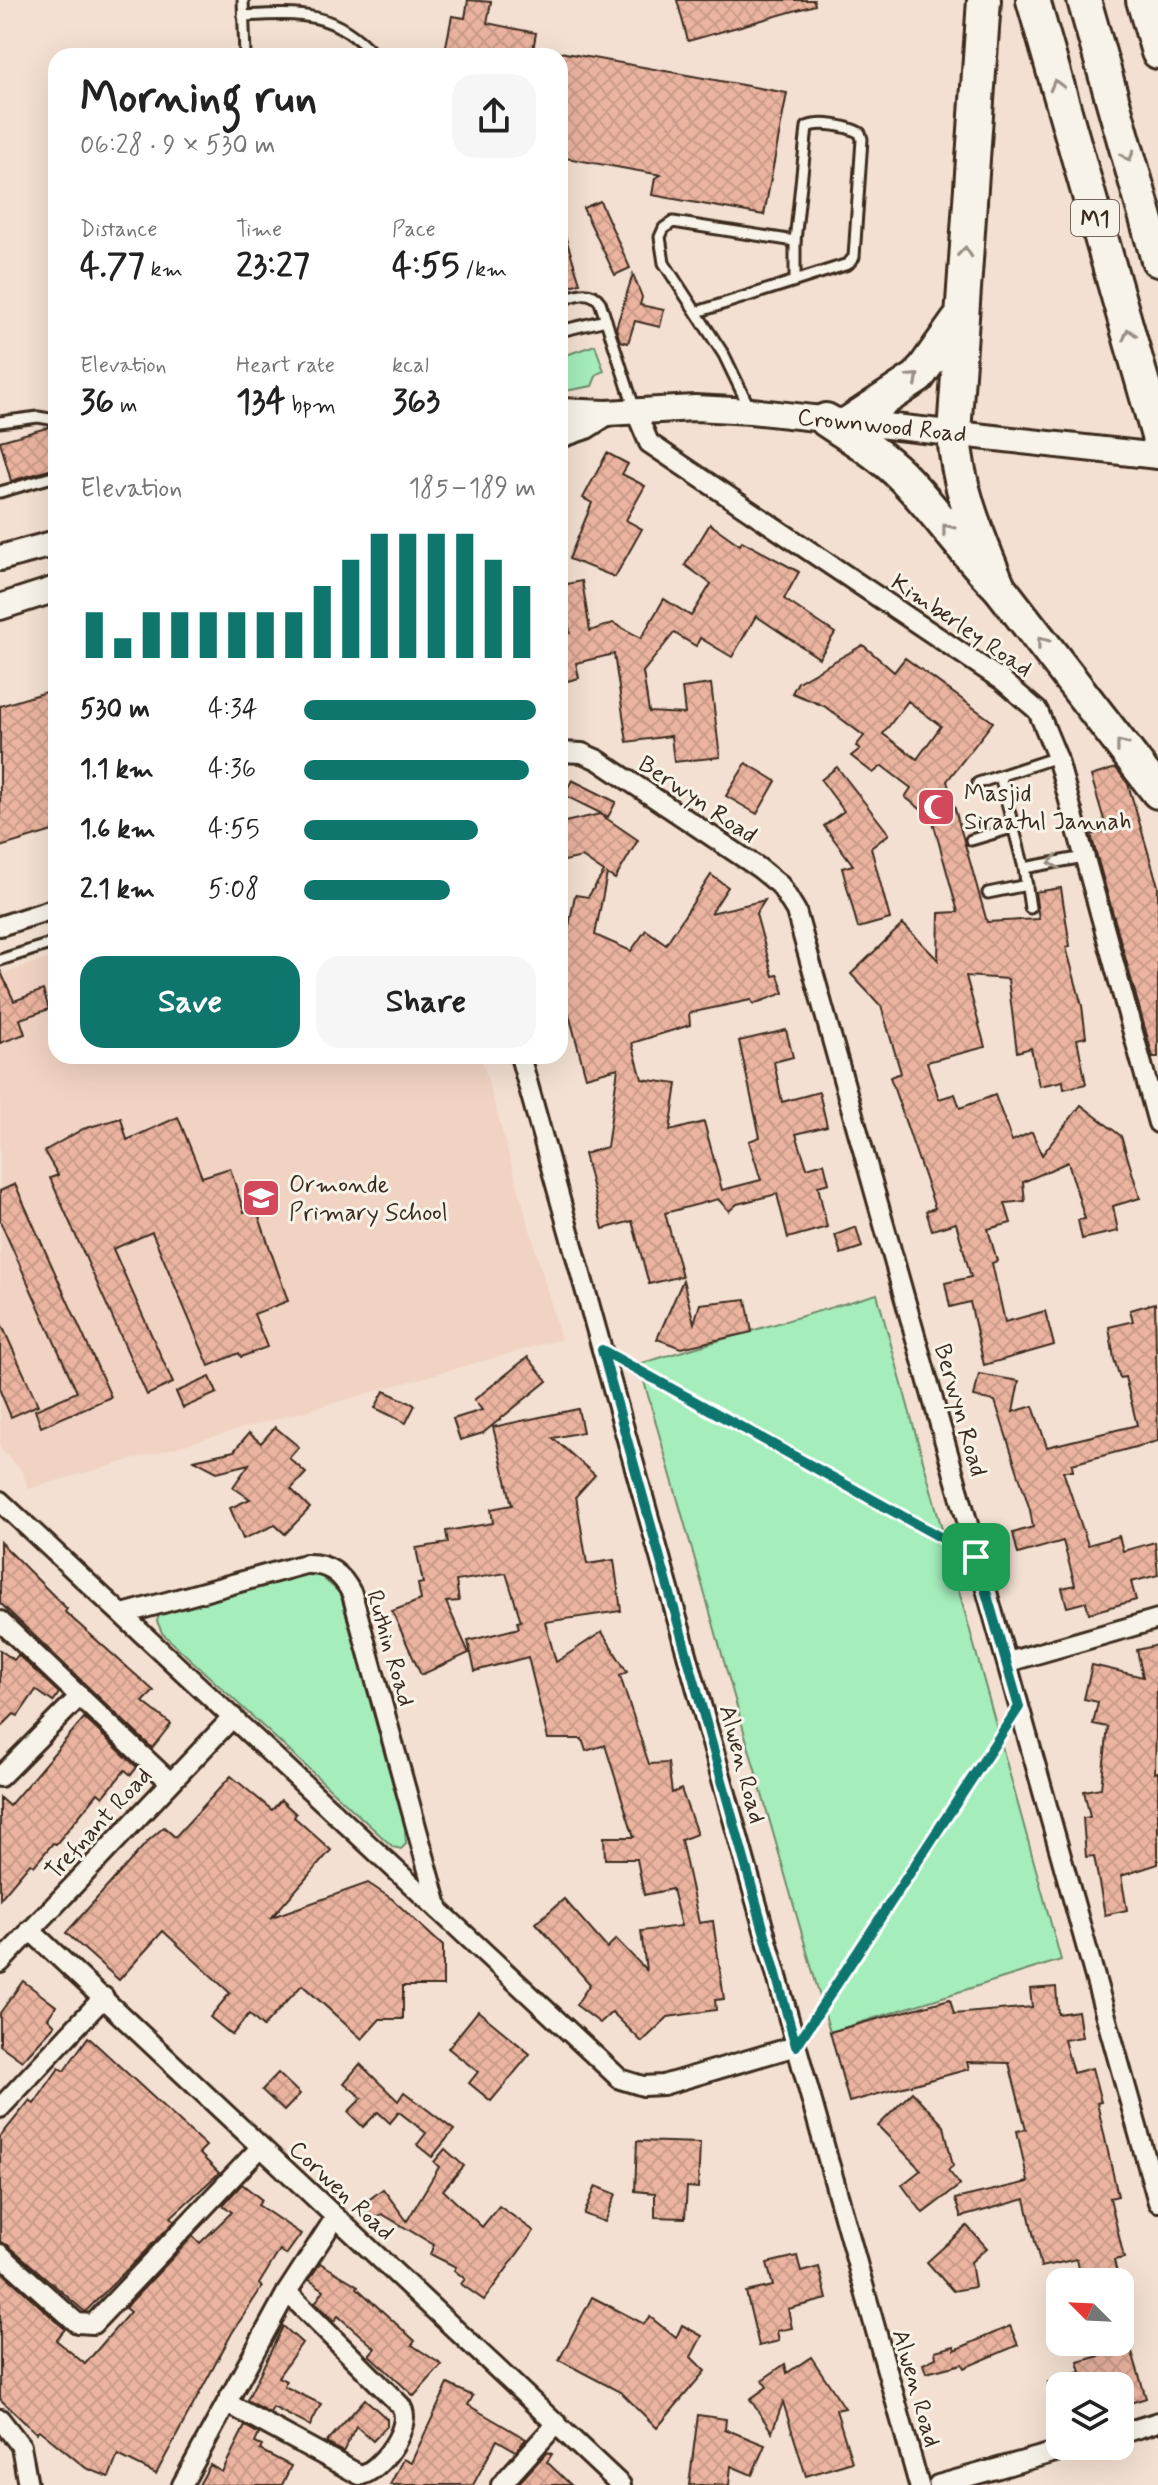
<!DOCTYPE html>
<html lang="en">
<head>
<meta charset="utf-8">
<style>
	body { margin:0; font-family:Mynerve,sans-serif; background:#f6f6f6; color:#222; height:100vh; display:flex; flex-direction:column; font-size:30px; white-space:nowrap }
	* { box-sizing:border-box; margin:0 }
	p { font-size:26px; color:#767676 }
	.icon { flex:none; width:44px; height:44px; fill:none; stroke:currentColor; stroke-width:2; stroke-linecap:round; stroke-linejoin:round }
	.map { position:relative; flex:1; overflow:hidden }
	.details { position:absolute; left:48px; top:48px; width:520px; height:1016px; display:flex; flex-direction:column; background:#fff; border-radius:24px; box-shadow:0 8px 32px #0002 }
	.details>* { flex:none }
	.needle { width:52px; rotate:294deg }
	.buttons { position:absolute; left:1046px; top:2268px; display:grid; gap:16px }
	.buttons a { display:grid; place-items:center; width:88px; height:88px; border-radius:16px; background:#fff; box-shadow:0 8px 32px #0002; font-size:40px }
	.pin { position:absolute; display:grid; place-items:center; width:68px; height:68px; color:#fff; margin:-34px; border-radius:16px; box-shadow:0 4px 12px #0006 }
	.round { display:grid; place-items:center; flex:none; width:84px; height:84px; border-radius:24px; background:#f6f6f6 }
	.head { display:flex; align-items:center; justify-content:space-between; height:136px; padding:0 32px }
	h1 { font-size:44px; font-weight:800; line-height:60px }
	.figures { display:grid; grid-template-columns:repeat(3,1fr); gap:12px; height:136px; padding:8px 32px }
	.figures div { display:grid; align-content:center }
	.figures b { font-size:34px; font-weight:800 }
	.figures small { font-size:22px; font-weight:400 }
	.figures p { font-size:22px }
	.chart { height:224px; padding:16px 32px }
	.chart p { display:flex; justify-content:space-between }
	.chart svg { width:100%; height:144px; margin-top:8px; stroke:#0f766e; stroke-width:6 }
	.button { display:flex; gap:16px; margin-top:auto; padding:16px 32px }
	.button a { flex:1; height:92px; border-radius:24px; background:#0f766e; color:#fff; font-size:32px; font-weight:800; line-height:92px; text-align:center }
	.button a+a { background:#f6f6f6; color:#222 }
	ul { padding:0 32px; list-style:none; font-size:26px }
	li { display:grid; grid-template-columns:128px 96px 1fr; align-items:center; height:60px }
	li i { height:20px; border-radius:10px; background:#0f766e }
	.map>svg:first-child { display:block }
</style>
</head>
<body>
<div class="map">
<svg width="1158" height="2485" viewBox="0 0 1158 2485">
	<defs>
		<pattern id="building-cross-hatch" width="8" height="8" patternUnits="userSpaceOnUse" patternTransform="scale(2)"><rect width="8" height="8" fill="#ebb4a0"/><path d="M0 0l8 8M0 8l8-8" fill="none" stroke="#ca9b89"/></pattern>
	</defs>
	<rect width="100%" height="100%" fill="#f3e0d2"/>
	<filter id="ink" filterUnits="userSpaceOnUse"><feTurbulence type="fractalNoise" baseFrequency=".0125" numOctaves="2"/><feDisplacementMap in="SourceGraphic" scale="16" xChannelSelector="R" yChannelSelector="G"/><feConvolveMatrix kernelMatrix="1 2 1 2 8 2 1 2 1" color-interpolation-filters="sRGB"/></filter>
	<g filter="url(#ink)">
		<path fill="#f1d3c3" d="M56,956v100h425l80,283 -533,150 -5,-17 -23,-23v-475z"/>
		<g fill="#a5edbb" stroke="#708c6c" stroke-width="2">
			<path d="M595,345l9,26 -7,3 -5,12 -32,6v-35z"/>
			<path d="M877,1294l184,666 -231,72 -191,-668z"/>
			<path d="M294,1573h23l23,20 65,235 1,16 -5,5 -8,-2 -231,-214 -5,-12 3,-9z"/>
		</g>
		<g fill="url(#building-cross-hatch)" stroke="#3b2a1e" stroke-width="2" fill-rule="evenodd">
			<path d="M468,0l23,2 -4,21 49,10 -4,23h-88l8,-40 13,2z"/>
			<path d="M677,0h137l1,5 -127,36z"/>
			<path d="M560,52l227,41 -23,122 -112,-20 3,-17 6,-3 -101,-18z"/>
			<path d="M600,201l30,67 -15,7 -32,-67z"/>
			<path d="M564,232l16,51 -20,6v-56z"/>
			<path d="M633,274l9,23 -2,8 24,5 -4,17 -25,-6 -7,22 -8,-2 -4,-13z"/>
			<path d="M50,427h6v41l-45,13 -11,-40z"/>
			<path d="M607,453l21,11 -6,10 23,12 -19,34 16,9 -27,48 -46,-18 23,-56 -9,-5z"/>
			<path d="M710,524l30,21 2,-4 57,31 -15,27 51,34 -16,25 -63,-42 -24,41 -32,-19 -4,8 -22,-13 -31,39 6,40 36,2 -3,-26 29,-4 9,73 -46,5 -3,-26 -44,6 -13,-88 -38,9 3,15 -19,5v-59l8,-1 2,11 -8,-49 20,-4 8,50 23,-8 28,15 23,-39 27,17 20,-32 -26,-19z"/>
			<path d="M863,645l31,27 11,-14 88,64 -46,59 40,141 52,-3 -4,-27 26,-4 9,58 -4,1 16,59 4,31 -9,2 9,45 -22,5 -1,-8 -24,5 -8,-38 -14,4 -9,-73 -42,-3 19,71 -58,15 12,37 16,-5 5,14 35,-13 17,46 20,-9 10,23 39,-50 40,31 19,62 -27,8 5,25 -36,8 -4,-19 7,-1 -17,-57 -45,20 2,19 -20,2 6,20 -23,6 9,32 -5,2 13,59 40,-11 9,34 -70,20 -14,-63 -20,5 -5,-24 26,-6 -15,-54 -24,7 -6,-19 9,-3 -45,-131 11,-4 -20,-67 -30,-32 52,-50 35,36 1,-47 19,-1 -26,-94 -27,-21 6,-9 -29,-22 -9,7 -22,-17 9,-7 -4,-3 8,-10 -40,-30 -32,-13 6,-11zM908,701l33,25 -24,33 -34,-25z"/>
			<path d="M56,689v141l-56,17v-141z"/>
			<path d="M746,763l30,18 -19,33 -31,-18z"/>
			<path d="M837,767l52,67 -18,14 19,71 -32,9 -16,-60 11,-3 -29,-39 20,-15 -23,-31z"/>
			<path d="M1116,768l12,16 30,102v171h-5l-62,-222 16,-5 -16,-54z"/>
			<path d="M572,780l44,22 -8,15 -44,-22z"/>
			<path d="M600,814l38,26 -23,39 -8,-5 -12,61 36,16 15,-21 20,14 45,-69 17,12 -17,26 54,-13 -9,14 17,62 5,-1 6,18 -31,11 -2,-4 -62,13 1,12 -58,18 10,36 35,5 -7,47 34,-9 18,68 39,-10 -12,-39 11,-4 -21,-96 47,-11 7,27 -19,5 8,40 37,-10 8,34 -31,8 11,34 17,-5 5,20 -11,3 9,41 -39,11 -11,-44 -40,10 -8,7 -11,-12 -53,14 17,63 -33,8 -17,-63 -29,8 -19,-75 23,-7 11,-79 -32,9 -18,-66 -8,4v-43l15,-77 13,2 16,-25 -22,-15 -22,5v-39z"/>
			<path d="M0,970l14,31 29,-11 6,19 -29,10 5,15 -25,9z"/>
			<path d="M178,1117l24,60 28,-9 14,44 12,-4 32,93 -34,13 13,33 -26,10 -2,-4 -30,13 -57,-134 -39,17 60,134 -26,12 -97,-217 8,-3 -14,-24 39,-22 38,-11 6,22z"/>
			<path d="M15,1184l96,213 -70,30 -6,-17 42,-18 -77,-171v-30z"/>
			<path d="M856,1227l6,20 -21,7 -6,-19z"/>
			<path d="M683,1280l11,43 6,-19 46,-5 6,33 -71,16 -24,-9z"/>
			<path d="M1155,1303l3,138 -86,23 1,7h-10l25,74 31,-9 4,15 32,-9 3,33 -27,7 5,18 -47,13 -3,-11 -19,5 -5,-19 13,-3 -12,-44 -45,13 -5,-21 20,-6 -3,-17 -35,-109 -21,-4 5,-23 40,7 -6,31 20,-6 14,41 90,-22 -12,-48 -5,1 -6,-19 -5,-32 24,-6 -3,-11z"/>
			<path d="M0,1321l38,84 -27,12 -11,-26z"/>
			<path d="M528,1357l19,24 -64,52 -23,7 -7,-21 29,-9 -8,-10z"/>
			<path d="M210,1377l7,16 -34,15 -7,-16z"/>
			<path d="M384,1391l31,14 -9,18 -31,-15z"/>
			<path d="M578,1409l5,23 -30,6 42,37 -19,21 11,68 27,-4 7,51 -76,11 11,40 46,-30 25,40 -7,4 29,88 19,-1 4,30 9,-4 16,45 -16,6 18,83 14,-2 11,78 -9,1 1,10 -48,7 -26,25 -30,-30 -12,11 -24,-18 14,-21 -54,-61 28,-24 43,49 9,-9 30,31 -5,-39 40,-5 -9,-37 -28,6 -7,-36h-32l-1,-22h30l-29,-92 -19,6 -4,-12h-34l-20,-82 -53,14 -7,-30 51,-13 -2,-6 4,-1 -15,-48 -50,8 3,20 -13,1 23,51 -48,22 -29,-64 29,-11 -3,-16 5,-1 -7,-35 32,-5 -2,-12 47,-8 -2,-14 21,-4 -19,-78z"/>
			<path d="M275,1427l24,20 -10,11 17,15 -15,16 19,19 -25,26 -10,-9 -32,14 -13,-31 20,-9 -17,-12 16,-23 -32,8 -23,-12 40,-9 15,-18 12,10z"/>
			<path d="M0,1542l67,67 -2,3 89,79 -11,11 28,22 -19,24 -152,-145z"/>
			<path d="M1158,1645l-3,128 3,-1v92l-37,12 6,34 -22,5 -11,-59 -8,1 -3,-39 7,-1 -6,-26 17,-3 7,-61 -15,-3 5,-22 -14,-3 8,-34 51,12 -6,-27z"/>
			<path d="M0,1650l14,10 4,-5 41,38 -6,9 -17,-12 -18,26 -4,-2 -14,14z"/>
			<path d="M84,1718l53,49 -6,8 -6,-5 -22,27 -5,-4 -42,51 -3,-1 -19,23 -4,-3 -30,36v-101l9,8z"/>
			<path d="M231,1776l41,34 9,-10 15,14 -2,3 37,33 -59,67 96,-34 24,16 51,47v40h-40v33h-23l-18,20 -60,-54 -39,42 -14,-13 -17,21 -22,-18 20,-24 -67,-62 -44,49 -53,-47 82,-92 16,-14 11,10z"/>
			<path d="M23,1981l33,25 -8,12 7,7 -33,36 -22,-16v-32z"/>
			<path d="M1056,1987l2,27 20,-3 4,26 -18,3 9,33 19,-5 9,34 -4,1 21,93 -8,2 14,60 -10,2 5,22h-37l-5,-23 -36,8 -16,-68 -64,18 -6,-18 73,-17 -11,-51 9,-2 -17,-66 -42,-1 2,7 -120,33 -19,-70 120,-33 4,15 78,-7 -2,-18z"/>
			<path d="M478,2011l52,43 -39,47 -22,-18 9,-11 -30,-24z"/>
			<path d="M88,2037l118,109 -7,7 20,20 -48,44 4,4 -90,91 -77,-67 -8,-3v-105l30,-37 4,4 25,-36 5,3z"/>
			<path d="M360,2064l38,37 6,-9 50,38 -22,27 -15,-12 9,-12 -27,-21 -9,11 -12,-11 -15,15 -15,-15 14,-14 -18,-15z"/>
			<path d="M278,2073l22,21 -16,17 -22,-21z"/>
			<path d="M912,2092l32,34 9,40 -5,4 12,15 -37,28 -21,-28 19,-15 -43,-44z"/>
			<path d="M637,2141l63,2 -2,45 -11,-1 -2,31 -30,-1v-24l-20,-2z"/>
			<path d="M445,2149l19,17 -21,24 39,37 17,-21 35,25 -50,69 -23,-16 4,-5 -11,-9 2,-3 -26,-13 4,-9 -52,-31 -8,6 -12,-15 21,-16 24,32 32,-54 -5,-5z"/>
			<path d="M242,2184l20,16 -4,5 43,29 -15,21 -6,-5 -21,34 3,3 -30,46 -76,141 -38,-19 -9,22 -23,-9 -47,-38 -3,3 -36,-34v-129l65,59 -9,11 29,24 45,-52 -5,-4 68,-72 7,7 32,-31 -9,-7z"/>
			<path d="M596,2186l20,8 -11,28 -21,-8z"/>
			<path d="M967,2226l20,22 -16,14 4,25 -22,4 -26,-29z"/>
			<path d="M797,2256l4,16 18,-5 8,32 -39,10 4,19 -15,3 2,10 -20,5 -13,-54 27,-6 -6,-23z"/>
			<path d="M320,2263l38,23 -1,2 58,53 -3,4 30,20 -28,31 -45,-41 6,-7 -37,-32 -4,5 -19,-18 9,-13 -15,-10z"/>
			<path d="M592,2297l52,27 6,-7 26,21 6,-13 20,11 -11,21 14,14 -48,57 -35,-35 -63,-33z"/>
			<path d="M283,2326l19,17 -24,34 8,4 -2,5 37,18 -11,22 -37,-19 -3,6 -23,-13z"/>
			<path d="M1010,2326l8,19 -54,23 -2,-4 -36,9 -3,-9 13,-6 -1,-7 19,-5 1,4z"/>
			<path d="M1110,2342h19l17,56 -22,7 -4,-19h-72v-4l33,-10 -3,-10 35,-10z"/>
			<path d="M811,2357l34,51 -9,2 16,52 -46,14 -23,-74 -11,30 -22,-33 17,-12 -5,-7 23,-16 2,9z"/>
			<path d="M448,2384l25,12 -5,9 58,34 -10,12 -19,-11 -24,45h-83l13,-26 8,4z"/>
			<path d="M365,2399l22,20v7l-14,15 -17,-15 -13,26 -17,-9z"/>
			<path d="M698,2415l28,4 -1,10 40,16 -13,30 -21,-9 -2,19h-40z"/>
			<path d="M245,2426l14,8 -4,9 7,3 -2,4 31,16 -9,19h-83l11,-20 12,7z"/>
			<path d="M547,2452l5,2 -5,8 24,23h-54z"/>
		</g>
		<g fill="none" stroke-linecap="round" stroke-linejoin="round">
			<defs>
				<g id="service">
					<path d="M243,0l2,56"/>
					<path d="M243,16c57,-3 91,-6 132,40"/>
					<path d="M560,301c14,-6 30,-13 40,1l35,108"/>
					<path d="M697,312l98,-31v-40l12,-114c14,-6 40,-1 53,6l2,6 -8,118 -6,7 -53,17"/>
					<path d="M560,331l46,-11"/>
					<path d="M750,409l-26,-54 -60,-92 -4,-26 4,-9 9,-6 122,19"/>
					<path d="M0,422l38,-5 18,3"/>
					<path d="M0,492l56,-16"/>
					<path d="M1000,776l24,92 6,40"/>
					<path d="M978,783l79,-26"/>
					<path d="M971,840l44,-13"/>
					<path d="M1024,868l60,-11"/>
					<path d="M988,893l39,-8"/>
					<path d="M0,960l56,-18"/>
				</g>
				<g id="minor">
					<path d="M635,410l14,33 354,238 35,30 19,46 101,366"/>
					<path d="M560,752l22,1 16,7 161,108 21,17 16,26 362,1291"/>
					<path d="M0,926l56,-18"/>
					<path d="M520,1056l399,1429"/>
					<path d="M0,1501l620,578 23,7 20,-1 133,-39"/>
					<path d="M123,1614l182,-50c24,-1 37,10 47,30l87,316"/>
					<path d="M0,1621l170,161"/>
					<path d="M1008,1662l150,-43"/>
					<path d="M0,1777l80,-81"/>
					<path d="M30,1930l591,555"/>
					<path d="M0,1963l233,-246"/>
					<path d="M0,2108l104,-111"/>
					<path d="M0,2254l77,69 16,1 168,-177"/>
					<path d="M227,2403l133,72c19,-2 56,-51 40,-70l-113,-113"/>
					<path d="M0,2419l21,27 7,39"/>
					<path d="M1120,2434l38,-12"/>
					<path d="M182,2485l105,-193 48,-74"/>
					<path d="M501,2485l56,-62"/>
					<path d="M938,2485l139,-39"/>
				</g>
				<g id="secondary">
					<path d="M560,411l46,2 89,-5 56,3 407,45"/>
					<path d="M560,435l26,-9 20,-13"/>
					<path d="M0,558l56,-15"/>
					<path d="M0,607l56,-18"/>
				</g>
				<g id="motorway">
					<path d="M984,0l-30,433c3,55 24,103 45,154"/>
					<path d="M1033,0l125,436"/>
					<path d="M1084,0l74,260"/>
					<path d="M1143,0l15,52"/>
					<path d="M826,420c25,17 53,33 75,55 35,35 62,77 98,112l159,205"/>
					<path d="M850,422l68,-45 39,-55"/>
				</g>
			</defs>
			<use href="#service" stroke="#3b2a1e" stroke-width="15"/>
			<use href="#minor" stroke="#3b2a1e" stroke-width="24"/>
			<use href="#secondary" stroke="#3b2a1e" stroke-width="30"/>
			<use href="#motorway" stroke="#3b2a1e" stroke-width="38"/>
			<g stroke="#3b2a1e" stroke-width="4" stroke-dasharray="2 6" stroke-linecap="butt">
				<path d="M625,1363l329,181"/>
				<path d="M811,2024l195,-297"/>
			</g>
			<use href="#service" stroke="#f7f3e8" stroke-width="9"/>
			<use href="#minor" stroke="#f7f3e8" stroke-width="18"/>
			<use href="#secondary" stroke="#f7f3e8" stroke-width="24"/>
			<use href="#motorway" stroke="#f7f3e8" stroke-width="32"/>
		</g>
		<defs><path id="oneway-chevron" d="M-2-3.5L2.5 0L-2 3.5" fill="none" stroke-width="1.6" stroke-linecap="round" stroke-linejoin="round" transform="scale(2)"/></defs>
		<g stroke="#998e83">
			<use href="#oneway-chevron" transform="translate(1056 85) rotate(-105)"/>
			<use href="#oneway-chevron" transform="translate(1128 156) rotate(74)"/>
			<use href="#oneway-chevron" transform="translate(965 252) rotate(-85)"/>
			<use href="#oneway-chevron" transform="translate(1129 334) rotate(-106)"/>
			<use href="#oneway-chevron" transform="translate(914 378) rotate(-42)"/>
			<use href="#oneway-chevron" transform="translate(947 529) rotate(-128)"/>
			<use href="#oneway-chevron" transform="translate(1042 642) rotate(-128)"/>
			<use href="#oneway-chevron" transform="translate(1121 745) rotate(-128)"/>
			<use href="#oneway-chevron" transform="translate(1054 862) rotate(169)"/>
		</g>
	</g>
	<g fill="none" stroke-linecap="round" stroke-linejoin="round" filter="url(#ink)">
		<defs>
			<path id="route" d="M602,1350l374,207 43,150 -223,339z"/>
		</defs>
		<use href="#route" stroke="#fff" stroke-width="16"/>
		<use href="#route" stroke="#0f766e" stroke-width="10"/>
	</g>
	<defs>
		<symbol id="mosque-square" viewBox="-11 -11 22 22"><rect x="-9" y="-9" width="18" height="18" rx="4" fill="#d1495b" stroke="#f7f3e8"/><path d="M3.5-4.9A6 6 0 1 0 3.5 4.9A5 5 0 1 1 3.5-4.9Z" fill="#fff"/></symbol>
		<symbol id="school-square" viewBox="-11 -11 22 22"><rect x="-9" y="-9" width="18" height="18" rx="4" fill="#d1495b" stroke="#f7f3e8"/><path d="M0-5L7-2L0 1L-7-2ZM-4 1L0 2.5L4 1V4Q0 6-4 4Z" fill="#fff"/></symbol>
	</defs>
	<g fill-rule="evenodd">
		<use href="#mosque-square" x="914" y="785" width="44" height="44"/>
		<use href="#school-square" x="239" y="1176" width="44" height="44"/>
	</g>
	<g text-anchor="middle" stroke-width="6" stroke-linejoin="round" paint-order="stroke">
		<rect fill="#f7f3e8" stroke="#73665b" stroke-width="2" x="1071" y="200" width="48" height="36" rx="6"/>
		<g font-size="22" font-weight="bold" fill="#3b2a1e">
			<text x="1095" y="226">M1</text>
		</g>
		<g font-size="24" fill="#3b2a1e" stroke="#f7f3e8">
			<text transform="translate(882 425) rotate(6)" y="8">Crownwood Road</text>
			<text transform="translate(962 625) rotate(34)" y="8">Kimberley Road</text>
			<text transform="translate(698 799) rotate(34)" y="8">Berwyn Road</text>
			<text transform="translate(961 1410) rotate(74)" y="8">Berwyn Road</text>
			<text transform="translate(391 1648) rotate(74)" y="8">Ruthin Road</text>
			<text transform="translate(743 1764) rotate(75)" y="8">Alwen Road</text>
			<text transform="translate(98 1823) rotate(-47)" y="8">Trefnant Road</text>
			<text transform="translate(342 2190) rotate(43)" y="8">Corwen Road</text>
			<text transform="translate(917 2388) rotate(74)" y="8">Alwen Road</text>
		</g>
		<g font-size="24" fill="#3b2a1e" stroke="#f7f3e8" text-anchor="start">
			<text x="964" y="801">Masjid<tspan x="964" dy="28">Siraatul Jannah</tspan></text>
			<text x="289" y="1192">Ormonde<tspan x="289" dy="28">Primary School</tspan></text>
		</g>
	</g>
</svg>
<div class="buttons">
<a><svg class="needle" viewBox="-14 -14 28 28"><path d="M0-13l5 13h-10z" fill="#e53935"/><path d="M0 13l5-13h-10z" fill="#767676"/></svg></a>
<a><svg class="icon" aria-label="layers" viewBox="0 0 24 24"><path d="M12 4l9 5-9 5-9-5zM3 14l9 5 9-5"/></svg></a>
</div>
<div class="pin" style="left:976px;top:1557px;background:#1e9e55"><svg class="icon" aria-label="arrive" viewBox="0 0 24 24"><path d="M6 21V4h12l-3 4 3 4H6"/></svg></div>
<section class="details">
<div class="head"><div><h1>Morning run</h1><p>06:28 · 9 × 530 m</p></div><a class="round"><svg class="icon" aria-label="share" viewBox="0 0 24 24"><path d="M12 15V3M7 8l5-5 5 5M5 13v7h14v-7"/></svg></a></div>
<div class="figures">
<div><p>Distance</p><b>4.77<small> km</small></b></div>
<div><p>Time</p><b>23:27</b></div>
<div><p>Pace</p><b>4:55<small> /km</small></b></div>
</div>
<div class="figures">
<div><p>Elevation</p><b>36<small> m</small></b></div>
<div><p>Heart rate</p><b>134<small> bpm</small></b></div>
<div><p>kcal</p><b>363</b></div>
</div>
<div class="chart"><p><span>Elevation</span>185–189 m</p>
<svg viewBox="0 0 160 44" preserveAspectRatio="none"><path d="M5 44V30M15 44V38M25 44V30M35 44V30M45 44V30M55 44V30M65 44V30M75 44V30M85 44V22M95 44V14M105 44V6M115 44V6M125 44V6M135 44V6M145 44V14M155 44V22"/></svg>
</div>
<ul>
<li><b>530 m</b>4:34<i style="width:100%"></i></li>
<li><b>1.1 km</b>4:36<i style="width:97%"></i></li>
<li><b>1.6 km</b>4:55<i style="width:75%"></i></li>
<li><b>2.1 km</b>5:08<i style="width:63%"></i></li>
</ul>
<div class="button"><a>Save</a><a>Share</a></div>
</section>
</div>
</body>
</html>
